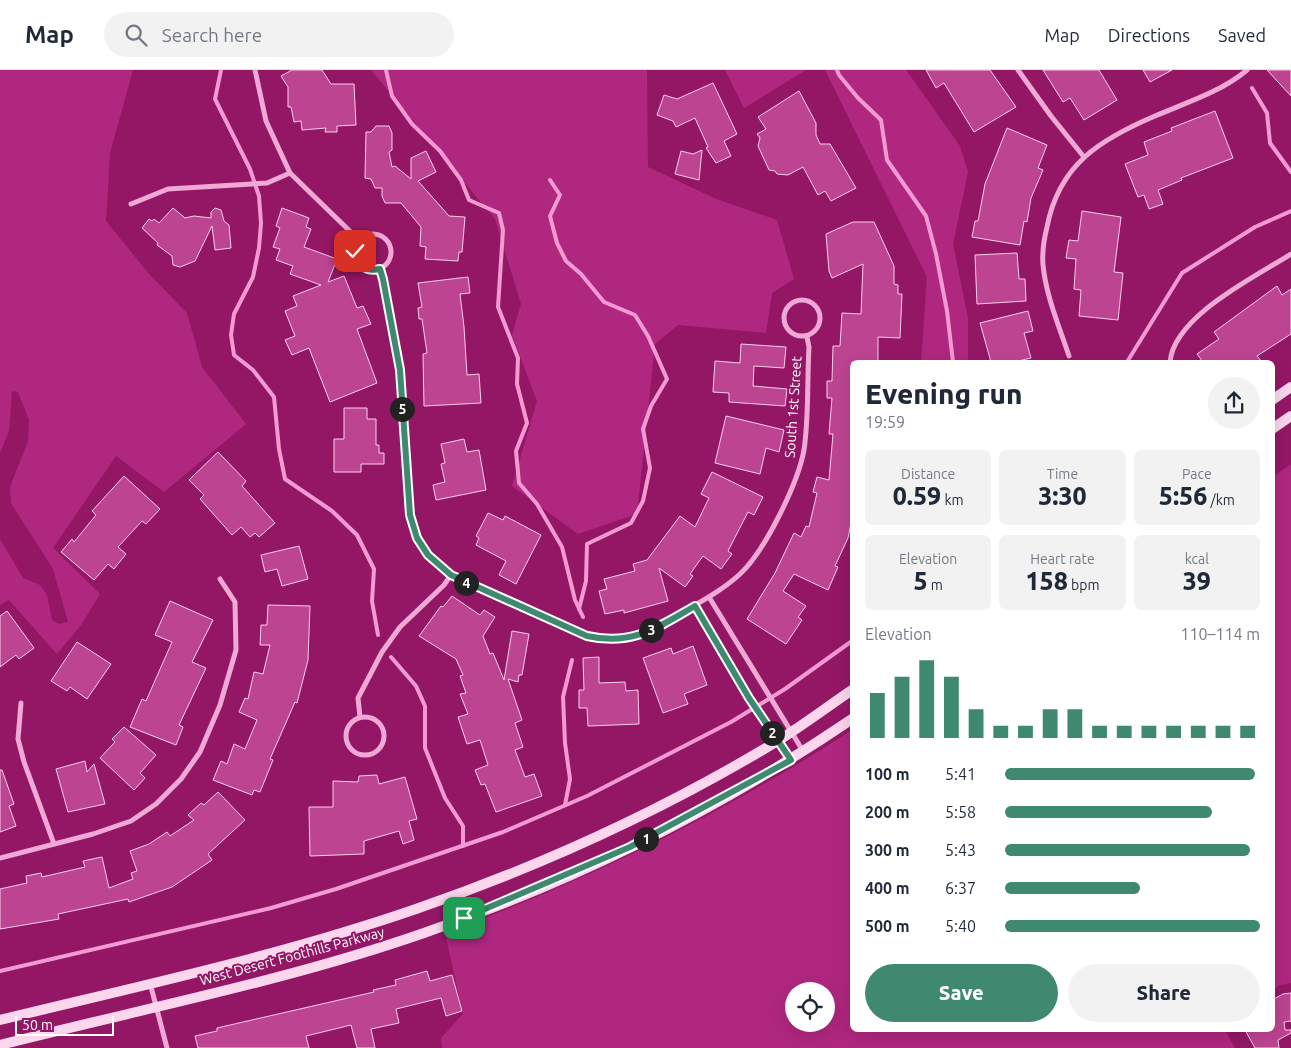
<!DOCTYPE html>
<html lang="en">
<head>
<meta charset="utf-8">
<style>
	body { margin:0; font-family:Ubuntu,sans-serif; background:#f2f2f3; color:#1f2937; height:100vh; display:flex; flex-direction:column; font-size:19px; white-space:nowrap }
	* { box-sizing:border-box; margin:0 }
	p { font-size:16px; color:#747a83 }
	.icon { flex:none; width:28px; height:28px; fill:none; stroke:currentColor; stroke-width:2; stroke-linecap:round; stroke-linejoin:round }
	.map { position:relative; flex:1; overflow:hidden }
	.sheet { position:absolute; left:850px; top:290px; width:425px; height:672px; display:flex; flex-direction:column; background:#fff; border-radius:8px; box-shadow:0 5px 20px #0002 }
	.sheet>* { flex:none }
	.tools { position:absolute; left:785px; top:912px; display:grid; gap:10px }
	.tools a { display:grid; place-items:center; width:50px; height:50px; border-radius:50%; background:#fff; box-shadow:0 5px 20px #0002; font-size:25px }
	.scale { position:absolute; left:15px; bottom:12px; width:99px; box-sizing:border-box; padding-left:5px; border:2px solid #fff; border-top:0; font-size:14px; line-height:18px; white-space:nowrap; color:#fff; -webkit-text-stroke:4px #941766; paint-order:stroke }
	.pin { position:absolute; display:grid; place-items:center; width:42px; height:42px; color:#fff; margin:-21px; border-radius:10px; box-shadow:0 2px 8px #0006 }
	.km { position:absolute; width:25px; height:25px; margin:-12px; border-radius:50%; background:#222; color:#fff; font-size:14px; line-height:25px; text-align:center }
	.round { display:grid; place-items:center; flex:none; width:52px; height:52px; border-radius:26px; background:#f2f2f3 }
	.headline { display:flex; align-items:center; justify-content:space-between; height:85px; padding:0 15px }
	h1 { font-size:28px; font-weight:800; line-height:38px }
	.figures { display:grid; grid-template-columns:repeat(3,1fr); gap:8px; height:85px; padding:5px 15px }
	.figures div { display:grid; align-content:center; border-radius:8px; background:#f2f2f3; text-align:center }
	.figures b { font-size:25px; font-weight:800 }
	.figures small { font-size:14px; font-weight:400 }
	.figures p { font-size:14px }
	.chart { height:140px; padding:10px 15px }
	.chart p { display:flex; justify-content:space-between }
	.chart svg { width:100%; height:90px; margin-top:5px; stroke:#3f8970; stroke-width:6 }
	.primary-button { display:flex; gap:10px; margin-top:auto; padding:10px 15px }
	.primary-button a { flex:1; height:58px; border-radius:30px; background:#3f8970; color:#fff; font-size:20px; font-weight:800; line-height:58px; text-align:center }
	.primary-button a+a { background:#f2f2f3; color:#1f2937 }
	ul { padding:0 15px; list-style:none; font-size:16px }
	li { display:grid; grid-template-columns:80px 60px 1fr; align-items:center; height:38px }
	li i { height:12px; border-radius:6px; background:#3f8970 }
	header { display:flex; align-items:center; gap:30px; box-sizing:border-box; height:70px; padding:0 25px; background:#fff; border-bottom:1px solid #e0e1e3 }
	header strong { font-size:24px }
	nav { display:flex; gap:28px; margin-inline-start:auto; font-size:18px }
	.search { width:350px; height:45px; background:#f2f2f3; display:flex; align-items:center; gap:12px; box-sizing:border-box; padding:0 18px; border-radius:28px; color:#747a83; font-size:19px }
	.map>svg:first-child { display:block }
</style>
</head>
<body>
<header>
<strong>Map</strong>
<div class="search"><svg class="icon" aria-label="search" viewBox="0 0 24 24"><circle cx="10" cy="10" r="6"/><path d="M15 15l6 6"/></svg>Search here</div>
<nav><a>Map</a><a>Directions</a><a>Saved</a></nav>
</header>
<div class="map">
<svg width="1291" height="978" viewBox="0 0 1291 978">
	<rect width="100%" height="100%" fill="#941766"/>
	<g fill="#b02780" fill-rule="evenodd">
		<path d="M0,0h133l-23,83 -4,68 43,53 38,39 15,54 44,57 -82,68 -48,-36 -63,92 47,46 -19,31 -24,29 -48,-54 -9,5v-66l23,39 17,7 7,10 5,25 7,4 9,-2 -15,-53 -42,-66 -1,-16 18,-46 1,-21 -11,-28 -6,-1 -3,40 -9,22z"/>
		<path d="M371,0h276l1,97 66,31 63,22 17,59 -22,14 -6,40 -88,-8 -23,19 -18,170 -59,20 -66,-48 25,-85 -25,-66 9,-31 -26,-85z"/>
		<path d="M725,0h81l-62,38z"/>
		<path d="M825,0h81l54,76 8,26 -15,72 15,74v44h-47l6,-85z"/>
		<path d="M1291,394v519l-11,2 -7,5 -1,-513z"/>
		<path d="M852,660v300h373l10,18h-793l-1,-10 22,-24 -18,-81c144,-53 278,-119 407,-203zM794,921h32v33h-32z"/>
	</g>
	<g fill="none" stroke-linecap="round" stroke-linejoin="round">
		<g stroke="#f39ad4" stroke-width="4">
			<path d="M221,0l-6,29 35,70 9,27 2,27 -2,25 -6,29 -19,37 -3,21 3,20 19,15 21,27 5,52 6,30 47,32 25,24 17,34 -2,32 6,34"/>
			<path d="M386,0l6,26 20,28 28,27 21,29 8,20 30,13 4,17 -5,77 20,51 -1,26 10,39 -11,28 3,32 18,21 25,43 13,53 8,17"/>
			<path d="M837,0l2,5 19,23 23,22 6,40 39,56 10,38 11,57 6,51"/>
			<path d="M1252,18l15,25 3,30 21,29"/>
			<path d="M550,110l10,15 -10,21 7,27 9,18 15,13 23,28 31,13 13,21 19,43 -16,27 -8,23 7,39 -7,33 -12,22 -44,21 -1,37 -7,28"/>
			<path d="M1127,292l55,-89 73,-46 36,-16"/>
			<path d="M391,587l25,29 9,20v42l20,50 18,28v20"/>
			<path d="M565,735l5,-26 -5,-36 -2,-46 9,-37"/>
			<path d="M0,901l271,-63 65,-19 167,-57 84,-36 144,-74 54,-33 67,-48"/>
		</g>
	</g>
	<g fill="#bd4491" stroke="#fbcfec">
		<path d="M292,0h30l9,14h23l2,41 -19,1v6h-12l1,-4 -24,2 -1,-9 -7,1 -3,-15h-3v-20l-7,-11z"/>
		<path d="M926,0h64l26,37 -42,25 -30,-49 -8,5z"/>
		<path d="M1043,0h56l18,30 -33,20 -14,-22 -7,4z"/>
		<path d="M1143,0h29l-22,12z"/>
		<path d="M1267,0h24v26z"/>
		<path d="M713,13l24,51 -13,7 7,15 -15,7 -10,-15 2,-1 -13,-29 -19,9 -3,-6 -16,-6 7,-20 13,4z"/>
		<path d="M799,21l17,32v12l4,9h10l26,44 -25,13 -6,-10 -7,4 -15,-28 -15,8 -11,-1 -2,-3 -6,-1 -11,-24 2,-8 -3,-4 9,-5 -8,-12z"/>
		<path d="M1215,41l18,47 -52,20 1,2 -24,10 5,14 -14,5 -5,-14 -6,2 -13,-33 23,-9 -4,-13 28,-11 -1,-3z"/>
		<path d="M376,56h13l3,7v17l-3,2 3,15 3,-1 16,13v-21l15,-7 10,21 -18,9 31,35 16,1 -3,35h-3l-1,9 -33,-2 1,-12 -6,-1 1,-19 -20,-24h-16l-3,-7v-8h-7l-4,-9 -6,-1 1,-46h5z"/>
		<path d="M1007,58l40,17 -9,23 5,2 -12,28 -4,24 -3,-1 -4,24 -48,-8 3,-16h3l7,-37z"/>
		<path d="M702,80l-3,30 -24,-6 6,-23 12,3z"/>
		<path d="M173,138l12,10 9,-2 17,2v-6l4,-4 6,2 3,11 5,4 2,23 -16,2 -3,-24 -17,35 -15,6 -7,-2 -1,-9 -15,-11 1,-2 -16,-15 7,-9 3,2 2,-2 5,4z"/>
		<path d="M282,138l27,10 -3,9 5,2 -7,18 33,12 -9,23 16,-6 13,32 6,-2 8,18 -14,5 20,54 -47,19 -21,-54 -17,7 -7,-15 10,-4 -10,-25 12,-5 -4,-10 28,-11 -31,-11 3,-8 -17,-6 4,-11 -7,-2 7,-19 -4,-2z"/>
		<path d="M1082,141l39,6 -7,55 9,1 -5,47 -39,-4 2,-26 -7,-1 2,-30 -10,-1 3,-18 9,1z"/>
		<path d="M853,152h21l20,44v18l4,1v9h4l-2,44 -22,-1v25h-26v156l-4,20 -13,28 3,1 -10,23 -34,-16 -11,17 23,15 -8,11 4,3 -16,24 -39,-25 28,-46 19,-40 7,4 5,-11 3,1 8,-34 -4,-1 4,-15 12,3 4,-46h-4l3,-36h-5v-17h5l1,-35h7l2,-33 19,1 2,-50 -31,14 -3,-7 -3,-37z"/>
		<path d="M1017,183l2,26h6l1,22 -49,3 -2,-49z"/>
		<path d="M468,207l2,16 -10,1 4,33 3,48 12,-1 2,29 -57,3 -1,-52 4,-1 -5,-34h-3l-1,-11 4,-1 -4,-24z"/>
		<path d="M1277,216l5,9 9,-6v45l-34,22 5,6h-59l-6,-8 22,-15 -5,-7z"/>
		<path d="M1028,241l5,20 -9,2 7,25 -17,4h-23l-11,-39z"/>
		<path d="M741,274l45,3 -2,21 -30,-2 -1,20 34,3 -2,17 -56,-4v-9l-16,-1 2,-31 25,2z"/>
		<path d="M344,338h23v11h9v26h3v8h5v11h-23v8h-27v-33h10z"/>
		<path d="M726,346l58,14 -5,22 -13,-4 -6,26 -45,-11z"/>
		<path d="M464,369l3,13 12,-2 7,40 -50,10 -3,-15 12,-3 -4,-18 4,-1 -4,-19z"/>
		<path d="M218,382l28,29 -4,5 33,37 -16,14 -4,-4 -5,4 -9,-10 -9,8 -32,-36 4,-4 -15,-15z"/>
		<path d="M712,402l51,25 -9,18 -6,-3 -20,39 4,3 -11,15 -18,-13 -13,18 3,2 -8,11 -26,-19 9,33 -44,12v-3l-19,4 -6,-23 8,-2 -3,-10 31,-8 -2,-7 14,-4 33,-44 15,11 14,-29 -8,-4z"/>
		<path d="M124,406l36,33 -14,15 -4,-3 -24,26 8,7 -12,15 -6,-5 -14,16 -33,-28 11,-13 2,3 22,-27 -4,-4z"/>
		<path d="M488,443l15,7 2,-4 36,19 -25,49 -17,-9 7,-14 -30,-16 3,-7 -3,-2z"/>
		<path d="M299,476l9,33 -26,7 -5,-17 -12,3 -4,-17z"/>
		<path d="M452,526l28,19 4,-5 11,7 -12,19 7,18 3,-1 11,27 8,-49 17,3 -7,41h-3l-1,7 -10,-3 14,41 -7,3 8,24 -8,3 10,27 9,-3 8,22 -46,16 -11,-28 -4,1 -6,-15 13,-5 -8,-25 -13,4 -9,-27 10,-3 -8,-20 6,-1 -6,-17 3,-1 -7,-16 -37,-23 22,-30 2,1z"/>
		<path d="M170,531l43,19 -21,42 14,6 -27,57 4,2 -7,18 -46,-18 12,-28 4,2 26,-59 -17,-7z"/>
		<path d="M268,535l42,1 -2,54 -11,43 -2,-1 -25,57 3,1 -13,32 -6,-2 -2,5 -39,-15 8,-19 6,3 7,-20 11,5 12,-29 -18,-8 6,-14 3,1 6,-27 9,2 7,-29h-10l1,-20h6z"/>
		<path d="M7,541l27,37 -15,11 -3,-4 -16,12v-51z"/>
		<path d="M77,572l34,22 -24,35 -17,-12 -3,4 -16,-10z"/>
		<path d="M693,576l14,39 -23,9 4,10 -25,9 -20,-55 28,-10 2,6z"/>
		<path d="M599,587v26l26,-1 1,9 12,-1 1,34 -51,2 -1,-18h-8v-18h5l-1,-32z"/>
		<path d="M124,657l32,28 -16,18 5,5 -11,12 -34,-32 15,-16 -3,-3z"/>
		<path d="M85,691l2,11 7,-8 11,40 -37,8 -12,-43z"/>
		<path d="M0,700h2l12,34 -5,2 7,20 -16,6z"/>
		<path d="M377,705l2,9 26,-7 12,42 -8,2 5,19 -11,4 -4,-13 -35,10v13l-54,2 -1,-49h24v-26l25,1 1,-6z"/>
		<path d="M218,722l27,28 -37,34 4,6 -40,27 -43,15 -1,-3 -70,15 1,5 -59,10v-40l27,-6 -1,-7 15,-3 1,4 43,-10 -2,-6 19,-4 7,31 24,-9 -2,-6 6,-2 -7,-20 19,-7 18,-12 3,4 24,-16 -6,-5 13,-12 3,2z"/>
		<path d="M427,901l3,10 22,-6 10,36 -16,5 -5,-18 -45,11 3,14 -28,6 4,19h-18l-6,-23 -45,11 3,12h-111l-3,-12 22,-5v-3l157,-36 -1,-2 23,-5 -1,-5z"/>
		<path d="M1291,923v28l-7,1 1,8h6v3l-13,7 1,8h-24l-10,-18h27v-30l11,-6z"/>
	</g>
	<g fill="none" stroke-linecap="round" stroke-linejoin="round">
		<g stroke="#f0a8d7" stroke-width="5">
			<path d="M255,0l11,51 24,52 69,67"/>
			<path d="M1018,0l33,46 33,41"/>
			<path d="M131,134l37,-15 99,-6 23,-10"/>
			<circle cx="373" cy="182" r="18"/>
			<path d="M380,199l10,40 10,61 10,145 7,23 11,17 23,20 136,61c40,9 62,-4 96,-24 19,-11 41,-23 57,-38 25,-23 58,-91 64,-124 5,-34 3,-69 5,-103l-2,-10"/>
			<circle cx="802" cy="248" r="18"/>
			<path d="M1069,286c-10,-30 -23,-60 -26,-91 -1,-13 1,-26 4,-38 12,-63 54,-88 108,-111 30,-13 66,-24 92,-46"/>
			<path d="M1170,292c4,-46 85,-85 121,-108"/>
			<path d="M709,527l94,154"/>
			<path d="M695,536l54,91 42,63"/>
			<path d="M21,633l-3,36 6,23 30,82"/>
			<circle cx="365" cy="666" r="19"/>
			<path d="M360,647l-2,-19 24,-46 18,-25 44,-42 7,-10"/>
			<path d="M0,788l93,-24 38,-13 25,-17 25,-25 19,-27 20,-47 16,-55 -1,-48 -15,-23"/>
			<path d="M150,913l17,65"/>
		</g>
		<g stroke="#fbd6ed" stroke-width="10">
			<path d="M1272,330l19,-13"/>
			<path d="M1272,359l19,-13"/>
			<path d="M0,950c139,-34 280,-64 416,-111 125,-43 247,-99 360,-167 26,-16 51,-35 76,-52"/>
			<path d="M0,975c141,-36 286,-64 424,-112 150,-52 297,-125 428,-214"/>
		</g>
	</g>
	<g fill="none" stroke-linecap="round" stroke-linejoin="round">
		<defs>
			<path id="route" d="M355,181c1,14 11,21 25,18l3,10 17,91 10,145 7,23 11,17 23,20 136,61c45,10 70,-8 108,-30l54,92 42,62 -161,87 -166,71"/>
		</defs>
		<use href="#route" stroke="#fff" stroke-width="10"/>
		<use href="#route" stroke="#3f8970" stroke-width="6"/>
	</g>
	<g text-anchor="middle" stroke-width="4" stroke-linejoin="round" paint-order="stroke">
		<g font-size="14" fill="#fff" stroke="#941766">
			<text transform="translate(793 337) rotate(-86)" y="5">South 1st Street</text>
			<text transform="translate(292 886) rotate(-15)" y="5">West Desert Foothills Parkway</text>
		</g>
	</g>
</svg>
<div class="tools">
<a><svg class="icon" aria-label="locate" viewBox="0 0 24 24"><circle cx="12" cy="12" r="6"/><path d="M12 2v4M12 18v4M2 12h4M18 12h4"/></svg></a>
</div>
<div class="scale">50 m</div>
<div class="pin" style="left:464px;top:848px;background:#1e9e55"><svg class="icon" aria-label="arrive" viewBox="0 0 24 24"><path d="M6 21V4h12l-3 4 3 4H6"/></svg></div>
<div class="pin" style="left:355px;top:181px;background:#d93025"><svg class="icon" aria-label="check" viewBox="0 0 24 24"><path d="M5 12l5 5 9-10"/></svg></div>
<b class="km" style="left:646px;top:769px">1</b>
<b class="km" style="left:772px;top:663px">2</b>
<b class="km" style="left:651px;top:560px">3</b>
<b class="km" style="left:466px;top:513px">4</b>
<b class="km" style="left:402px;top:339px">5</b>
<section class="sheet">
<div class="headline"><div><h1>Evening run</h1><p>19:59</p></div><a class="round"><svg class="icon" aria-label="share" viewBox="0 0 24 24"><path d="M12 15V3M7 8l5-5 5 5M5 13v7h14v-7"/></svg></a></div>
<div class="figures">
<div><p>Distance</p><b>0.59<small> km</small></b></div>
<div><p>Time</p><b>3:30</b></div>
<div><p>Pace</p><b>5:56<small> /km</small></b></div>
</div>
<div class="figures">
<div><p>Elevation</p><b>5<small> m</small></b></div>
<div><p>Heart rate</p><b>158<small> bpm</small></b></div>
<div><p>kcal</p><b>39</b></div>
</div>
<div class="chart"><p><span>Elevation</span>110–114 m</p>
<svg viewBox="0 0 160 44" preserveAspectRatio="none"><path d="M5 44V22M15 44V14M25 44V6M35 44V14M45 44V30M55 44V38M65 44V38M75 44V30M85 44V30M95 44V38M105 44V38M115 44V38M125 44V38M135 44V38M145 44V38M155 44V38"/></svg>
</div>
<ul>
<li><b>100 m</b>5:41<i style="width:98%"></i></li>
<li><b>200 m</b>5:58<i style="width:81%"></i></li>
<li><b>300 m</b>5:43<i style="width:96%"></i></li>
<li><b>400 m</b>6:37<i style="width:53%"></i></li>
<li><b>500 m</b>5:40<i style="width:100%"></i></li>
</ul>
<div class="primary-button"><a>Save</a><a>Share</a></div>
</section>
</div>
</body>
</html>
